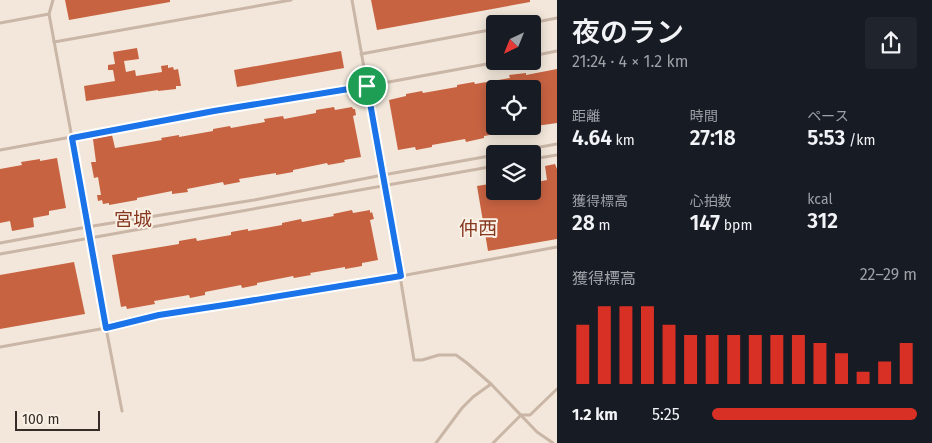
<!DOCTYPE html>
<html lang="ja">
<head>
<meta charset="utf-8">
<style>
	body { margin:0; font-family:"Fira Sans","Noto Sans JP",sans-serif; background:#20242c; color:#f1f3f6; height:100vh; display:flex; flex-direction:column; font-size:19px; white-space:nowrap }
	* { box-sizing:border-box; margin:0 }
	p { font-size:16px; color:#9ea1a6 }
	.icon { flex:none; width:28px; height:28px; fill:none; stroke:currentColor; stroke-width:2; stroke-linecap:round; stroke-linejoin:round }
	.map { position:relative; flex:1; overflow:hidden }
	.sheet { display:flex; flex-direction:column; background:#171b24; width:375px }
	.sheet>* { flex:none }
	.needle { width:32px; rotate:223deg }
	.controls { position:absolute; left:486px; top:15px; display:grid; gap:10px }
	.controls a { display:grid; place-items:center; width:55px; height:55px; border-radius:5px; background:#171b24; box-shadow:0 2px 12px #0003; font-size:25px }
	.scale { position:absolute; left:15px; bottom:12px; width:85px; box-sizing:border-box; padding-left:5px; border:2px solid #362c27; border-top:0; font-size:14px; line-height:18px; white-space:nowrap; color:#362c27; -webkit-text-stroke:4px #faf1e6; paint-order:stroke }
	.pin { position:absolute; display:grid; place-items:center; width:42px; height:42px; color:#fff; margin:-21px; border:2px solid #fff; border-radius:50%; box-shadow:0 1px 5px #0007 }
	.round { display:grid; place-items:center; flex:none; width:52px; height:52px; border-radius:5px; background:#20242c }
	.headline { display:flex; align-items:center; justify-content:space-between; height:85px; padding:0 15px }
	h1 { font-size:28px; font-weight:600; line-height:38px }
	.stats { display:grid; grid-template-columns:repeat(3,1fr); gap:8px; height:85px; padding:5px 15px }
	.stats div { display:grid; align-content:center }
	.stats b { font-size:21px; font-weight:600 }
	.stats small { font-size:14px; font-weight:400 }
	.stats p { font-size:14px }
	.chart { height:140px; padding:10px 15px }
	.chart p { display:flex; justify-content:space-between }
	.chart svg { width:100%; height:90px; margin-top:5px; stroke:#d93025; stroke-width:6 }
	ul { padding:0 15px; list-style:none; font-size:16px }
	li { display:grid; grid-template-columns:80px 60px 1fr; align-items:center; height:38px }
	li i { height:12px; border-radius:6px; background:#d93025 }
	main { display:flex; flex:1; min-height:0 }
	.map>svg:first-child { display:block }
</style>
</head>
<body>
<main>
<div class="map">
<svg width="557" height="443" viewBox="0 0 557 443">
	<rect width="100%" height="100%" fill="#f2e7da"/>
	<g fill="#c86342" fill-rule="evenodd">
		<path d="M65,0h105v2l-101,18z"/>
		<path d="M371,0h159v2l-153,28z"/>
		<path d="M137,48l2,11 -15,2 2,11 9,-2 1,6 26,-4 -1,-6 7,-1v3l5,-1 1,3 4,-1 3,17h-5v3l-18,2v-1l-72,11 -2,-15 31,-5 -2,-11h-5v-5l7,-1 -2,-12z"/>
		<path d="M341,51l3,17 -107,19 -3,-17z"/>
		<path d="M557,69v54l-21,3h2v3l-19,3 -1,-2 -34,6v2l-18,4 -1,-3 -33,6v2l-16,3 -1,-3 -17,3 -9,-50 17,-4v-2l16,-3 1,2 34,-6v-2l17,-3 1,2 35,-6 -1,-3 17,-2v2zM495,89h37v37h-37z"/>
		<path d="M334,107l1,3 17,-3 1,2h2l1,6 -3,1 8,41 -17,3 1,2 -17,3 -1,-2 -34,7v2l-17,3v-2l-37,6 1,3 -16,3 -1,-3 -36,7 1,3 -16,2v-3l-35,7v2l-28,5v-2l-6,1 -1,-4 -4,1 -1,-6h4l-3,-18 -4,1 -3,-16h5l-3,-23 19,-4 3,13 47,-8 -1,-2 18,-3v2l34,-6v-2l17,-3 1,2 34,-6 -1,-3 19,-3 1,3 32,-6v-3z"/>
		<path d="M57,158l9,50 -17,3v4l-16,3 1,9 -22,4 -2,-10 -10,2v-54l22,-4 -1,-3 19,-3v2z"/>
		<path d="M555,164l2,5v70l-69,12 -11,-65 18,-3v8h37v-8l15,-3 -2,-14z"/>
		<path d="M352,210l1,3 17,-3v3l2,-1 2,7 -4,1 8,40 -16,3v3l-17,3v-2l-35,6 1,2 -17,3 -1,-2 -36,7v2l-15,3 -1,-3 -36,7v3l-15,3 -1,-3 -35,6 1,3 -28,5 -1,-3 -5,1 -9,-52 67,-11v-3l17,-3 1,3 34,-6v-3l17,-3v2l34,-6v-2l19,-4 1,3 32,-6 -1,-2z"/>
		<path d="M74,262l11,52 -85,15v-54z"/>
	</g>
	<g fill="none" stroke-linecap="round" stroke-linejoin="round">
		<g stroke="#cab6a6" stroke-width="3">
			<path d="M352,0l33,186 29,174h8l17,-5h17l11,8 24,21 46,48 16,11"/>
			<path d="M49,14l23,124 34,190 16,83"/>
			<path d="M0,23l49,-9 4,-14"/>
			<path d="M526,24l31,-6"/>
			<path d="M54,42l237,-42"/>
			<path d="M361,54l134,-25"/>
			<path d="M532,56l25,-5"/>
			<path d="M0,150l214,-39 153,-25 136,-25"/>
			<path d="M501,154l56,-10"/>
			<path d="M532,159l25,-4"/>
			<path d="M0,243l87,-16 167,-27 129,-25 112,-20"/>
			<path d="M0,254l495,-88"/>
			<path d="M0,347l106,-19 53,-13 72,-11 170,-28 156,-29"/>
			<path d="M436,443l26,-35 11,-11 18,-13"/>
			<path d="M493,443l28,-28h9l27,-26"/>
		</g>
	</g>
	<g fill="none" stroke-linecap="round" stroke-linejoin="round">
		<defs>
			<path id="route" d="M367,86l34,190 -170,28 -72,11 -53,13 -34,-190 142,-27z"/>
		</defs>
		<use href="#route" stroke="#fff" stroke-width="10"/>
		<use href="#route" stroke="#1a73e8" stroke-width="6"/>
	</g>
	<g text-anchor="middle" stroke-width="4" stroke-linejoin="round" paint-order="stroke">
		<g font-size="19" fill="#86371f" stroke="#faf1e6">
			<text x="133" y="226">宮城</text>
			<text x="478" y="235">仲西</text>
		</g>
	</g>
</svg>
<div class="controls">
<a><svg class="needle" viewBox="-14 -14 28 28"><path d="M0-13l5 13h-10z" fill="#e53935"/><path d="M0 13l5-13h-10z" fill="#9ea1a6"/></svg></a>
<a><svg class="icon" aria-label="locate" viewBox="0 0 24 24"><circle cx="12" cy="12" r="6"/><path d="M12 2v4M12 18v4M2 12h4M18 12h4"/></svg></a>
<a><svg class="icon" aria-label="layers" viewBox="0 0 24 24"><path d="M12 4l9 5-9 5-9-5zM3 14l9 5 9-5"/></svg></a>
</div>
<div class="scale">100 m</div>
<div class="pin" style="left:367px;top:86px;background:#1e9e55"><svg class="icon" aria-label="arrive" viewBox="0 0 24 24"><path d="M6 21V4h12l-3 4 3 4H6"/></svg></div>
</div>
<section class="sheet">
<div class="headline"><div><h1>夜のラン</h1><p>21:24 · 4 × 1.2 km</p></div><a class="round"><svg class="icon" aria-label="share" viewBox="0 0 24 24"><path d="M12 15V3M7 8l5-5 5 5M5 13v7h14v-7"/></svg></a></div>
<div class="stats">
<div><p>距離</p><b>4.64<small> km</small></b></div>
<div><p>時間</p><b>27:18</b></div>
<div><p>ペース</p><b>5:53<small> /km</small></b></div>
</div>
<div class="stats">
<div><p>獲得標高</p><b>28<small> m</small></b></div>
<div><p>心拍数</p><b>147<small> bpm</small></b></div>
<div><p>kcal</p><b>312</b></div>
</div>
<div class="chart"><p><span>獲得標高</span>22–29 m</p>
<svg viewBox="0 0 160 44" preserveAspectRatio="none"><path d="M5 44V15M15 44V6M25 44V6M35 44V6M45 44V15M55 44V20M65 44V20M75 44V20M85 44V20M95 44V20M105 44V20M115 44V24M125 44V29M135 44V38M145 44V33M155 44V24"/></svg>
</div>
<ul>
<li><b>1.2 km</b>5:25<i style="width:100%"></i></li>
</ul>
</section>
</main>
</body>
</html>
